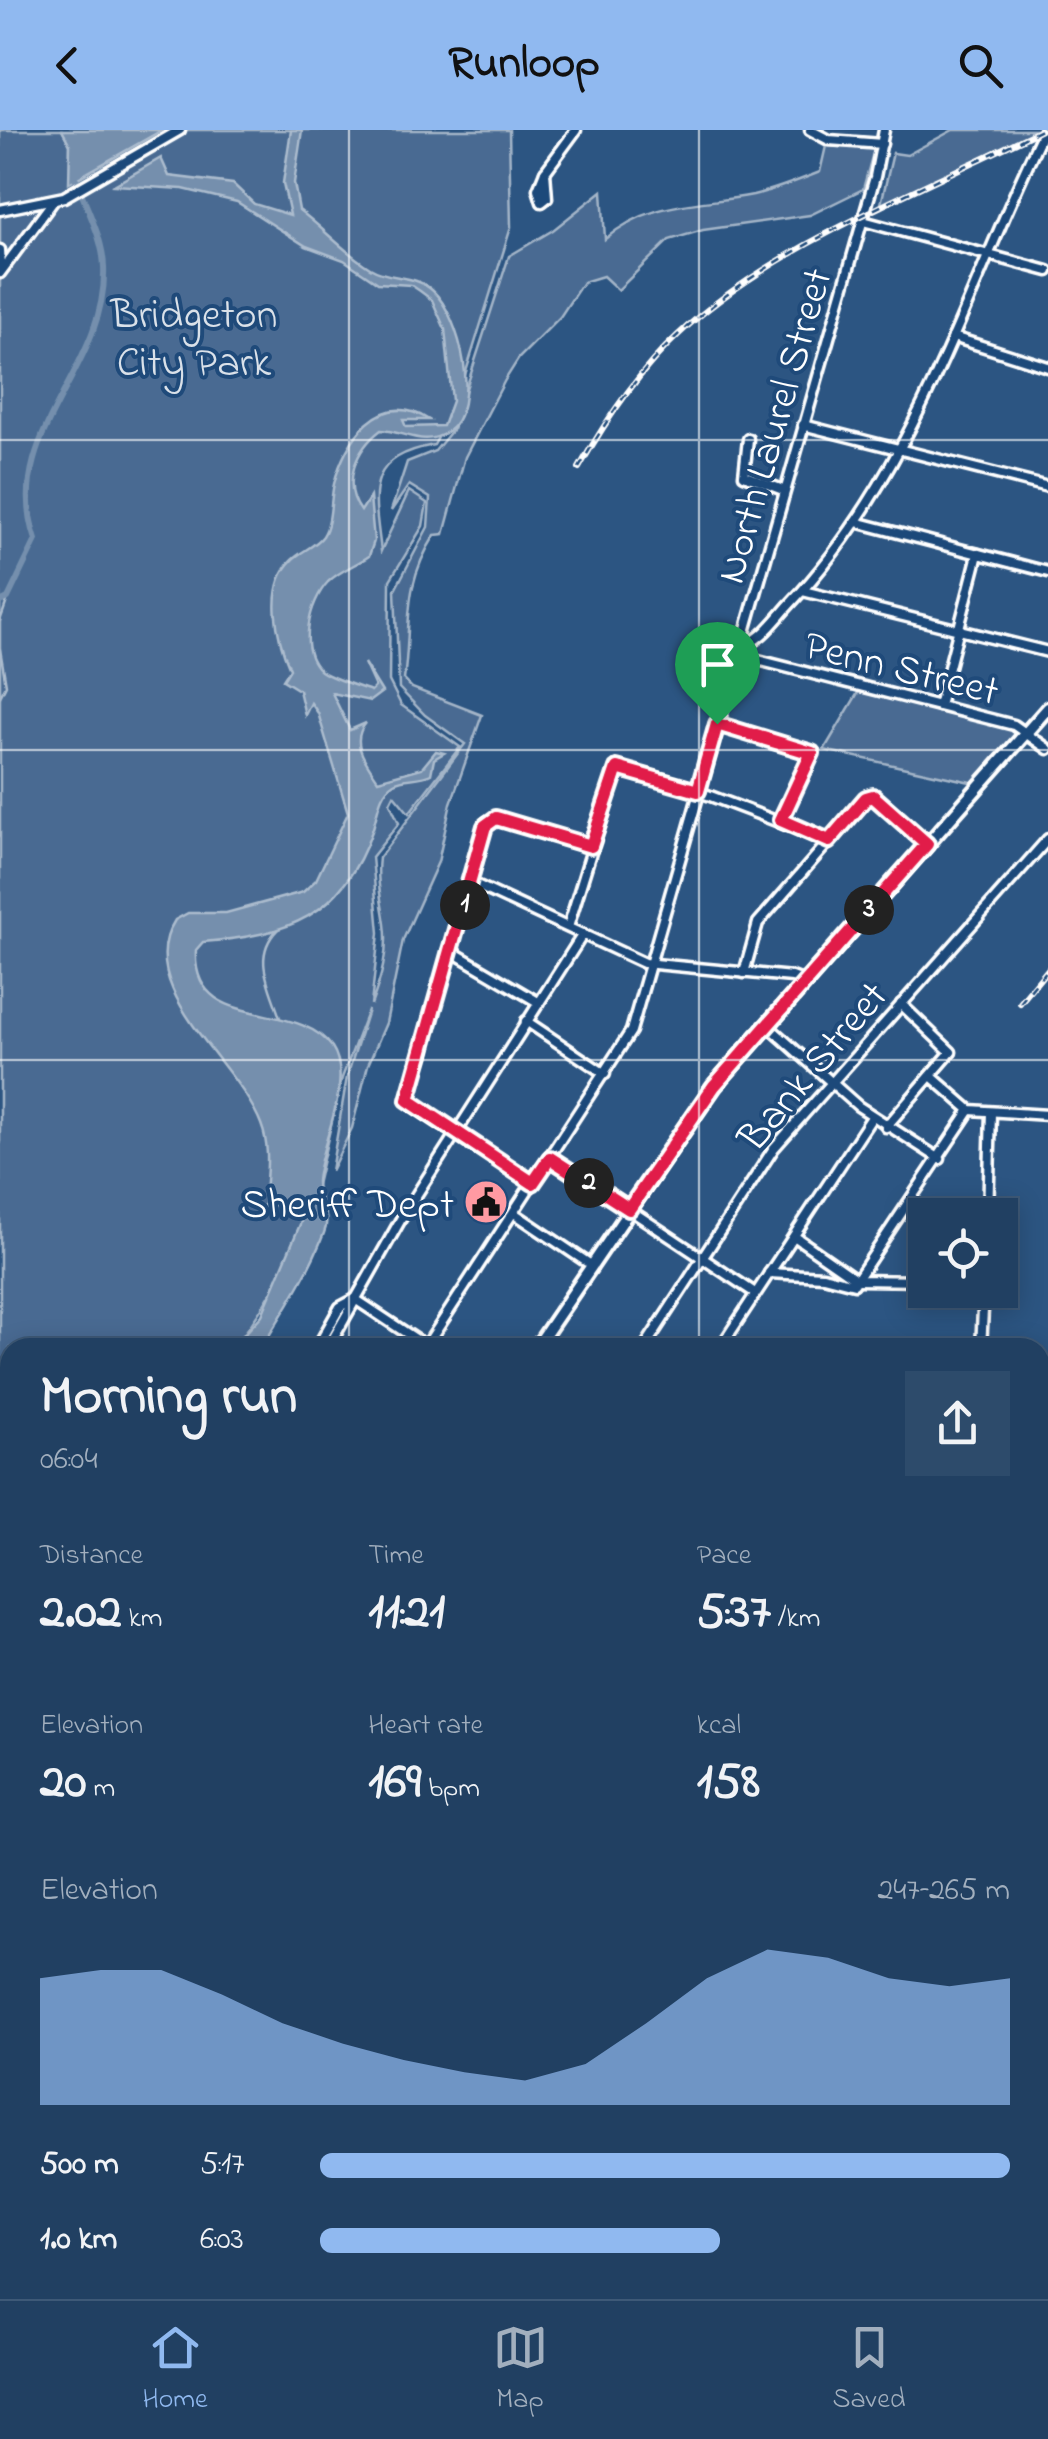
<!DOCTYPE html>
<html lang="en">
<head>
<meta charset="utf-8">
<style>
	body { margin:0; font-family:"Indie Flower",sans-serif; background:#2d4b6b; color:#f1f3f6; height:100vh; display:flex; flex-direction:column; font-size:38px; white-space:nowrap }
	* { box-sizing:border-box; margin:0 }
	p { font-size:32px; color:#a2afbe }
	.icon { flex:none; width:55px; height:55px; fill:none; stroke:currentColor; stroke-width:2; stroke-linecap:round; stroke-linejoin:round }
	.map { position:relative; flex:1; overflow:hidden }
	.panel { position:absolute; left:0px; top:1208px; width:1050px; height:962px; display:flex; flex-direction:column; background:#214062; border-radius:30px 30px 0 0; box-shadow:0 5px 25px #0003,0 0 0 2px #3e5977 }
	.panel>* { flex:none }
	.fabs { position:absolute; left:908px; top:1068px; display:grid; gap:20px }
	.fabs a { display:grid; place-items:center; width:110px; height:110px; border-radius:0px; background:#214062; box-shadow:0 5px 25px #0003,0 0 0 2px #3e5977; font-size:50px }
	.pin { position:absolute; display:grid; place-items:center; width:85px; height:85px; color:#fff; margin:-102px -42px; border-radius:50% 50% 50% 0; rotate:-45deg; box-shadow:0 0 10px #0007 }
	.pin .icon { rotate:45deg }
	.km { position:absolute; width:50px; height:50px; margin:-25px; border-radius:50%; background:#222; color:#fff; font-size:28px; line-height:50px; text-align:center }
	.round { display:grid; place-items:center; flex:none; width:105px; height:105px; border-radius:0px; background:#2d4b6b }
	.head { display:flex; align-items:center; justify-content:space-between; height:170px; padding:0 40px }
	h1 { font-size:55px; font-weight:800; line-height:75px }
	.stats { display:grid; grid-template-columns:repeat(3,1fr); gap:15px; height:170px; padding:10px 40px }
	.stats div { display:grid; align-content:center }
	.stats b { font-size:50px; font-weight:800 }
	.stats small { font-size:28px; font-weight:400 }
	.stats p { font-size:28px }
	.chart { height:280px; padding:20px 40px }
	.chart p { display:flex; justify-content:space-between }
	.chart svg { width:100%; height:180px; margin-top:10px; fill:#90b9f0; opacity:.7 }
	ul { padding:0 40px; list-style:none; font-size:32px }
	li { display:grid; grid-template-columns:160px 120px 1fr; align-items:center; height:75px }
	li i { height:25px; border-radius:12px; background:#90b9f0 }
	header { display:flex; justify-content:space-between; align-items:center; height:130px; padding:0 40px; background:#90b9f0; color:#111; font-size:45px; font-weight:800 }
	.tabs { display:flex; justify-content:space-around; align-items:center; height:140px; border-top:2px solid #3e5977; background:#214062; font-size:28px; color:#a2afbe }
	.tabs a { display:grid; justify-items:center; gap:5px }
	.tabs .on { color:#90b9f0 }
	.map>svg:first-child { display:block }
</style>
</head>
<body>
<header><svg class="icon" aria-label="back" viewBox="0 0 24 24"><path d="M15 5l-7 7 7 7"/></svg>Runloop<svg class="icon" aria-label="search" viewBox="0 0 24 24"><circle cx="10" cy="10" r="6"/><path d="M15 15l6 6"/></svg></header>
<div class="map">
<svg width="1048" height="2169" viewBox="0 0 1048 2169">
	<rect width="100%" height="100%" fill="#2c5582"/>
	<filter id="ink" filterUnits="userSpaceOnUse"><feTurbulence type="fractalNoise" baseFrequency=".01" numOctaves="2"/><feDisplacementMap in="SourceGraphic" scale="20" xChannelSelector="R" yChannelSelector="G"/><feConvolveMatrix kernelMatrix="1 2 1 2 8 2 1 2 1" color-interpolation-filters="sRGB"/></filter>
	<g filter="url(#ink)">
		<g fill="#486b92" stroke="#a4b5c8" stroke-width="2.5">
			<path d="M0,0h62l8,15v37l92,-52h347l2,97 -55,177 -22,41c-71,13 -60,48 -53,106l28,-60 18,12 -4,23 -33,54 -1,101 12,24 59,42 -51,66 -15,-18 -4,8 9,20 -27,34 7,76 -8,72c10,-26 18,-53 14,-81 -3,-23 -9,-42 -6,-66l86,-114 -40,-29 -26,-27 -4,-98 33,-63 2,-29 -21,-13 -18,26 16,-49 28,-11 18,-22 56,-173 44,-26 49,-39 3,48c48,-40 92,-33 148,-44 21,-5 47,-15 67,-23l6,-26 48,3 -11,40 -53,26 -107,15 -34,10 -51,50 -15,-14 -20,6 -23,35 -41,41 -14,22 -40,77 -21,77 -9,1c-34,53 -23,88 -31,145l8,8 70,27 -31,88 -13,59 -35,78 -17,83 -18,42 -16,63 -21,43 16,-94 21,-67 -26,68 -25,107 -25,14c2,6 8,15 9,22 2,23 -50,111 -69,126l-222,1v61h-10z"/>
			<path d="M953,0h83l-156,78 13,-55 14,2z"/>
			<path d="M862,556l166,45 -48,53 -156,-34z"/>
			<path d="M1040,1359h8v115l-4,5h-4z"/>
			<path d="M184,2160h73l1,9h-97z"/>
		</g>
		<g fill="#748fad" stroke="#acbcce" stroke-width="2.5">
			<path d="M62,0h100l-93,53 1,-38z"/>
			<path d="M291,0h11l-8,53 5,27c24,18 45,42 71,58 21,13 44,5 63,23 27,25 50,117 14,141 -23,16 -43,-1 -66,-2 -25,19 -40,54 -20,81l9,-14 4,44 -5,15c-13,9 -30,15 -41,26 -19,20 -30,67 -8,88 7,7 40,17 51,21l4,-4 -11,-24 18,29 -12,9 -38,-8 18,37 16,-7c-17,19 0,39 12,57l44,-12 14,-17 8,2 -10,6 -3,15c-12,6 -27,3 -37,9 -16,10 -16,32 -22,48 -30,86 -84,104 -169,111l-7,8c-5,84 101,47 136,97 23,34 -13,99 -15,135 0,17 15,33 7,51 -15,40 -40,78 -62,114l-30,1 30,-33 39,-93 -10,-23 -27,10c1,-30 8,-57 -3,-85 -23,-61 -130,-136 -86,-204l13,-7h38l77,-21 13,-12 32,-67 -30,-100 -7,-10 -6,12 -6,-25 -16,-10 7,-11c-13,-30 -26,-82 2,-109 9,-9 24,-14 31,-24 9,-14 7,-36 11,-52 11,-44 46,-96 95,-64h-26l3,7 37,-1 9,-25 -7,-72 -13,-29 -12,-9 -9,-6 -33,-2 -34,-23 -38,-14 -69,-44 -54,-13 -69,-4 47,-27 8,18 64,8 21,20 36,11 -7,-32z"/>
			<path d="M1048,1474v304l-8,2v-301z"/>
		</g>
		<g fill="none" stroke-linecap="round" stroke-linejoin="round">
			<g stroke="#acbcce" stroke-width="2.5">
				<path d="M0,491l8,-23"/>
				<path d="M0,519l6,36 -6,12"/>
				<path d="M278,799c-27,27 -8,57 2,89"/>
			</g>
			<g stroke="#748fad" stroke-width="6">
				<path d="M0,472l8,-4 28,-58c-36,-105 72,-170 68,-273 -1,-30 -18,-59 -28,-88"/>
				<path d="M0,1392l10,12"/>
			</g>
			<defs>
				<g id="minor">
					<path d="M810,0l19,10 53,4"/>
					<path d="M1044,0c-79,162 -127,340 -254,474 -14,15 -30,39 -51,43l11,11 264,67 34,24"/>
					<path d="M545,42l2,26 -5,4 -4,-13z"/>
					<path d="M545,42l31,-42"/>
					<path d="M0,80l64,-13 116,-67"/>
					<path d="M863,91l185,50"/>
					<path d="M0,120l1,17"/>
					<path d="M0,143l54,-73"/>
					<path d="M953,207l95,30"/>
					<path d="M803,295l245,62"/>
					<path d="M748,309l-4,36 39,15"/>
					<path d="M856,392l192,50"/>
					<path d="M803,461l245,61"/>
					<path d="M939,576l39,-152"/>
					<path d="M717,594l95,29 -31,68"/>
					<path d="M472,753l172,80 148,14 13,5"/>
					<path d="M568,797l49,-159 59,15 153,58"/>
					<path d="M451,821l87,51"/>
					<path d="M744,843l14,-50 108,-124 10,-1 51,46"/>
					<path d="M526,891l79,53"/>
					<path d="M767,895l91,81 82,53"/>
					<path d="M931,946l39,34 78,5"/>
					<path d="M886,997l65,-75 -50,-48"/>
					<path d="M550,1027l205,136"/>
					<path d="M533,1053l-120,-77 -5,-10 16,-45 9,-43 54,-186 9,-3 95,28"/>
					<path d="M514,1083l77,52"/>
					<path d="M988,1085l3,-103"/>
					<path d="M794,1106l63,44 68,1"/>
					<path d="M769,1143l54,3 31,8 116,-174"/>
					<path d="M355,1169l71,47"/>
					<path d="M317,1218l23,-41 15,-8"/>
					<path d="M328,1218l73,-129 182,-285"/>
					<path d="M425,1218l206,-317 244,-854 9,-47"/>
					<path d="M644,1218l130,-200 274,-309"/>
					<path d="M720,1218l152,-231"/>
					<path d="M981,1218l3,-58"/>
					<path d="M0,1250l10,36"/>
					<path d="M0,1477l10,-19"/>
					<path d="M0,1583l10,5"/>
					<path d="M1040,1912l8,3"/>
					<path d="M438,2160v9"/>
					<path d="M452,2160l15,9"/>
					<path d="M538,2160l1,9"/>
					<path d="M619,2160l1,9"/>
					<path d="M692,2160v9"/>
					<path d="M767,2160v9"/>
					<path d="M856,2160v9"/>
				</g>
				<g id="major">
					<path d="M536,1218l178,-262 334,-378"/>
					<path d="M1040,1252h8"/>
					<path d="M263,2160l2,9"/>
					<path d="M356,2160l2,9"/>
				</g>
				<g id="highway">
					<path d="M0,1782l10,3"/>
					<path d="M1040,2013l8,-1"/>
				</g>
			</defs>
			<use href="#minor" stroke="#fff" stroke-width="15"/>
			<use href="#major" stroke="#fff" stroke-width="18"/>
			<use href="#highway" stroke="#fff" stroke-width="19"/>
			<use href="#minor" stroke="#1f4a7a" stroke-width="8"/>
			<use href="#major" stroke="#1f4a7a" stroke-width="10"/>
			<use href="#highway" stroke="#1f4a7a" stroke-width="11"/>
			<defs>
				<g id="rail">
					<path d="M579,338c27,-48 58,-95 99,-133 94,-89 247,-147 363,-205"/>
					<path d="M1020,873l28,-34"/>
					<path d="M1040,1891l8,-9"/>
				</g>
			</defs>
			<use href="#rail" stroke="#fff" stroke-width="6"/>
			<use href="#rail" stroke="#1f4a7a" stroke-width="2.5" stroke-dasharray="8" stroke-linecap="butt"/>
		</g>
	</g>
	<g fill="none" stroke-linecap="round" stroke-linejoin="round" filter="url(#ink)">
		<defs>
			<path id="route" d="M717,594l95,29 -31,67 48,21 37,-43 7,-2 54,48 -213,242 -85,123 -79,-51 -17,25 -125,-83 77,-274 11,-8 95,28 26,-78 81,23z"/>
		</defs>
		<use href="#route" stroke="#fff" stroke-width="20"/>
		<use href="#route" stroke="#e11d48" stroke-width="12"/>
	</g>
	<path fill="none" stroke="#fff" stroke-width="2.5" stroke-opacity="0.55" d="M349,0v1218M699,0v1218M0,310h1048M0,620h1048M0,930h1048M0,1239h10M1040,1239h8M0,1549h10M1040,1549h8M0,1859h10M1040,1859h8M349,2160v9M699,2160v9"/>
	<defs>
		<symbol id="civic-disc" viewBox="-11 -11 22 22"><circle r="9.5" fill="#ff9aa2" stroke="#1f4a7a"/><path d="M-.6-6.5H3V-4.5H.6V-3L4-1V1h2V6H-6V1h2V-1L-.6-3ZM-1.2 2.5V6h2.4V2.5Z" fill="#111"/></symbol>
	</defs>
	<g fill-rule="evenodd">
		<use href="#civic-disc" x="461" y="1047" width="50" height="50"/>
	</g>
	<g text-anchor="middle" stroke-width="8" stroke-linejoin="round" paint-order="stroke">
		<g font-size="42" fill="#dae1e9" stroke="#1f4a7a">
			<text x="194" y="197">Bridgeton<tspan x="194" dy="48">City Park</tspan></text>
		</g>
		<g font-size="42" fill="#fff" stroke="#1f4a7a">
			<text transform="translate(772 295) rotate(-74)" y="15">North Laurel Street</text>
			<text transform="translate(902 536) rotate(14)" y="15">Penn Street</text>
			<text transform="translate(811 935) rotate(-50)" y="15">Bank Street</text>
		</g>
		<g font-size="42" fill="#fff" stroke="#1f4a7a" text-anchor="end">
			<text x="454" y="1087">Sheriff Dept</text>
		</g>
	</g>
</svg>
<div class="fabs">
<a><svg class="icon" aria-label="locate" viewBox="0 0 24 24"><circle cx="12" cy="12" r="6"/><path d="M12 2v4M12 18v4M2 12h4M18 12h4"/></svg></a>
</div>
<div class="pin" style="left:717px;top:594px;background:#1e9e55"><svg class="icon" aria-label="arrive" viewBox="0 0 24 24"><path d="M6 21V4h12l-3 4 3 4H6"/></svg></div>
<b class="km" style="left:465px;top:775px">1</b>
<b class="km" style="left:589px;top:1053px">2</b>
<b class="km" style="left:869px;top:780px">3</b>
<section class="panel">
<div class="head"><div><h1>Morning run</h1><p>06:04</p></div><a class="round"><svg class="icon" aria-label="share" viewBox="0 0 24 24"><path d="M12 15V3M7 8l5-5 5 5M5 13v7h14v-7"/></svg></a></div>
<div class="stats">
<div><p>Distance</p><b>2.02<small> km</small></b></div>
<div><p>Time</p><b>11:21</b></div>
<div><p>Pace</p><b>5:37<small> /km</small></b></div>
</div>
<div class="stats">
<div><p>Elevation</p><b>20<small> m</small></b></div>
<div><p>Heart rate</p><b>169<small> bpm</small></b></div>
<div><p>kcal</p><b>158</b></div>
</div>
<div class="chart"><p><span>Elevation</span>247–265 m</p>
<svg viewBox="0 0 160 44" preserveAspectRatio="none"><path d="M0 44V13L10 11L20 11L30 17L40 24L50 29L60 33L70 36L80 38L90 34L100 24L110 13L120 6L130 8L140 13L150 15L160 13V44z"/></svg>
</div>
<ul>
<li><b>500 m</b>5:17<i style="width:100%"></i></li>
<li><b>1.0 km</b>6:03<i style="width:58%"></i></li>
</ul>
</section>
</div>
<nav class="tabs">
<a class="on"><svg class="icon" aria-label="home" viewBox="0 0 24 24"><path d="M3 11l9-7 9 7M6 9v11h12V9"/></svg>Home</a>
<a><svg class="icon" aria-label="map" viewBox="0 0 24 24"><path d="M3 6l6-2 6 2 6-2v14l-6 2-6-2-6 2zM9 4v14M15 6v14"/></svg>Map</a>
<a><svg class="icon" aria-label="saved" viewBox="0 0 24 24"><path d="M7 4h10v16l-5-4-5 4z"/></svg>Saved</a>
</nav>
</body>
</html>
